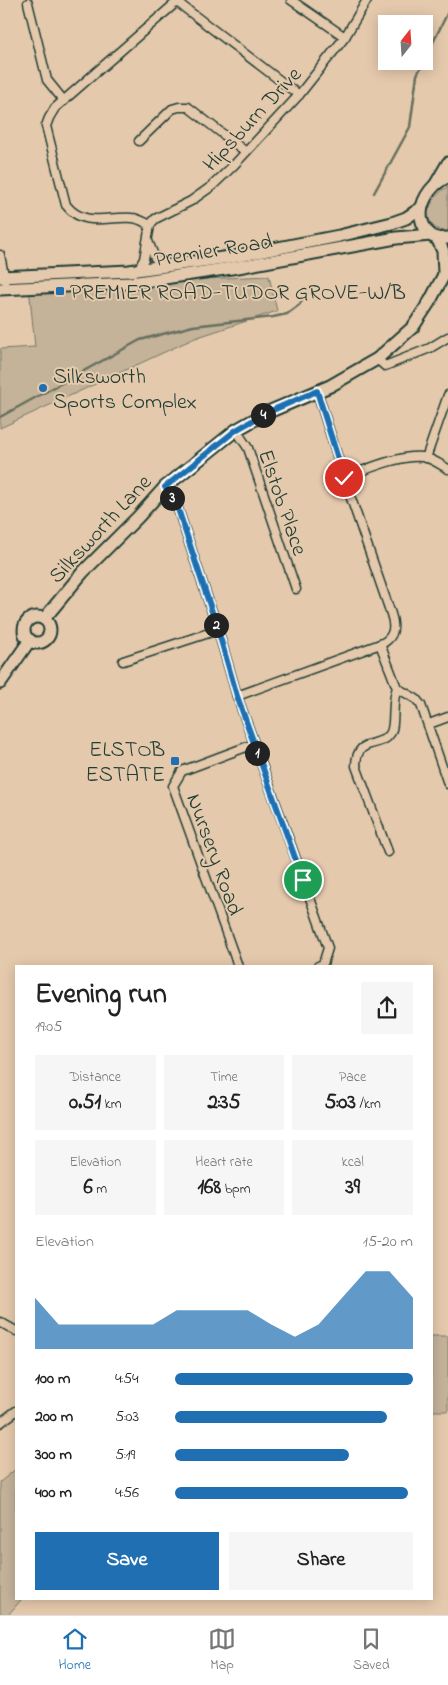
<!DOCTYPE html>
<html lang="en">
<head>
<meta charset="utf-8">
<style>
	body { margin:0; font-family:"Indie Flower",sans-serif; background:#f6f6f6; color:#222; height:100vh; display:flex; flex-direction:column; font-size:19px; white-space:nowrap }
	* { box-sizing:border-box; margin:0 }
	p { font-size:16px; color:#767676 }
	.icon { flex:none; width:28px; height:28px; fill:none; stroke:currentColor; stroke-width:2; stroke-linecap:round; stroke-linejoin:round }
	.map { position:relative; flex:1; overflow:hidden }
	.drawer { position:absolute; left:15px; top:965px; width:418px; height:635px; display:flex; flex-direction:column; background:#fff; border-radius:0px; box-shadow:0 2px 12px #0003 }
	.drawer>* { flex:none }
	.needle { width:32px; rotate:17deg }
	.controls { position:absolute; left:378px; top:15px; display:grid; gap:10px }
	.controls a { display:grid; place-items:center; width:55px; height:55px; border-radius:0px; background:#fff; box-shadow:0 2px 12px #0003; font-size:25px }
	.pin { position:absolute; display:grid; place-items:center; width:42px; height:42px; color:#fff; margin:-21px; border:2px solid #fff; border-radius:50%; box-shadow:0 1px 5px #0007 }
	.km { position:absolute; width:25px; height:25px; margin:-12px; border-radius:50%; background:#222; color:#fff; font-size:14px; line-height:25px; text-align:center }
	.round { display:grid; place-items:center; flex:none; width:52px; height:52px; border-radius:0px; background:#f6f6f6 }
	.headline { display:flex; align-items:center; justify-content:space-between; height:85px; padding:0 20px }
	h1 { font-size:28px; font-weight:700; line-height:38px }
	.stats { display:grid; grid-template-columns:repeat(3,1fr); gap:8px; height:85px; padding:5px 20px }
	.stats div { display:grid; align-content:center; border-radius:0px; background:#f6f6f6; text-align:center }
	.stats b { font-size:21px; font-weight:700 }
	.stats small { font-size:14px; font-weight:400 }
	.stats p { font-size:14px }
	.chart { height:140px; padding:10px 20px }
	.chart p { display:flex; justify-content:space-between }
	.chart svg { width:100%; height:90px; margin-top:5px; fill:#1f6fb2; opacity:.7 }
	.primary-button { display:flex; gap:10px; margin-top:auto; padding:10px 20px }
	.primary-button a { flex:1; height:58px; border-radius:0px; background:#1f6fb2; color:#fff; font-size:20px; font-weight:700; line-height:58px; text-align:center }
	.primary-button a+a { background:#f6f6f6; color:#222 }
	ul { padding:0 20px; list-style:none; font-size:16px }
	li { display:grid; grid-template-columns:80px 60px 1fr; align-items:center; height:38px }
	li i { height:12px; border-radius:6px; background:#1f6fb2 }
	.tabs { display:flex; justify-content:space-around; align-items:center; height:70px; border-top:1px solid #e0e0e0; background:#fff; font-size:14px; color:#767676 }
	.tabs a { display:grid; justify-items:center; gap:2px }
	.tabs .selected { color:#1f6fb2 }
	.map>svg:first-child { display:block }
</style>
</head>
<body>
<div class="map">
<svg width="448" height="1615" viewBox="0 0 448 1615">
	<rect width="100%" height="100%" fill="#e5c9ac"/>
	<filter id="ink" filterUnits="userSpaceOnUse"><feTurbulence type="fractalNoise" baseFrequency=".02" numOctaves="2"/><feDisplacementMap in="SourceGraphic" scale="10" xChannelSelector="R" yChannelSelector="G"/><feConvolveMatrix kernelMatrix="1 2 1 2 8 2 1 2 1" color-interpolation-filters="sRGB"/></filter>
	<g filter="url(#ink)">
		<g fill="#c4b299" stroke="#727866">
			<path d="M448,187v44c-13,0 -17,-5 -21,-17 4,-11 10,-22 21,-27z"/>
			<path d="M269,276l8,35 -82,27 -195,90v-79l35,-2 -6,-60z"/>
			<rect x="431" y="1336" width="17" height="75"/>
			<path d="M16,1469v130h6l-14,16h-8v-133z"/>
		</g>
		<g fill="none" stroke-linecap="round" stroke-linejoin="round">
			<g stroke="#666f5f" stroke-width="2.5">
				<path d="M374,193l36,-66 7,-52 31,-63"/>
				<path d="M0,417l140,-77 53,-14 80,-9 14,-3 12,-9 8,-11"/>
			</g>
			<defs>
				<g id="street">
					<path d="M291,0l54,37"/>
					<path d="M177,2l122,93"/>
					<path d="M28,3l19,77 17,21"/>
					<path d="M139,141l33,-32 7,-2h9l58,45"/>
					<path d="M150,225c-6,-3 -12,-7 -18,-7 -25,-2 -48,10 -66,-13l-20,-79 3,-8 6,-10 124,-108"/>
					<path d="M148,241l7,17 8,8"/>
					<path d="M0,255l5,25"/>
					<path d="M138,270l6,-11 6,-34 5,-6 36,-18 21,-15 22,-21 65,-70 46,-58 22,-37"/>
					<path d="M377,359l8,7 45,-18 18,-11"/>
					<path d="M236,430l12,18 48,141"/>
					<path d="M426,458l22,-63"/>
					<path d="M344,478c20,-8 62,-26 83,-20 7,2 14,7 21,11"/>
					<path d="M165,487l11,16 42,127 19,66 91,252 -5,16 -5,2"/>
					<path d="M380,644l17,44 19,11 5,6 27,79"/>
					<path d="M123,661l95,-31"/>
					<path d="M237,696l146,-53c12,-7 12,-17 8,-29l-47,-136 -27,-87"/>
					<path d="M429,724l19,-7"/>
					<path d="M388,852l-32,-86c0,-30 24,-17 34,-32 6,-8 1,-33 7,-46"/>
					<path d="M238,966l-65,-180 9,-15 72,-27"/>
					<path d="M0,1322l16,9"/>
					<path d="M0,1423l16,-12"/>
				</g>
				<g id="secondary">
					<path d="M448,177c-5,1 -9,5 -13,8 -12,12 -20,31 -8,46 2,3 5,6 9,7 3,1 9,0 12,0"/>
					<path d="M437,182l11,-19"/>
					<path d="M437,238l6,13 1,22"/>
					<path d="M0,277l129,-6 108,-15 102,-20 53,-13 14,-5 15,-10"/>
					<path d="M0,289l131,-6 107,-16 158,-29 35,-3"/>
					<circle cx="37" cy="630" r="13"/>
					<path d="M44,619l39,-47 55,-55 27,-30 71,-57 30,-17 64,-27 47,-27 36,-32 17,-26 18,-34"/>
					<path d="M0,683l30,-43"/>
				</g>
			</defs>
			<use href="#street" stroke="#1f3d34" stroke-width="11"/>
			<use href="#secondary" stroke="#1f3d34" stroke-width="15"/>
			<use href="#street" stroke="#e5c9ac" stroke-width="8"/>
			<use href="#secondary" stroke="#e5c9ac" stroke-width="11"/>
		</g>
	</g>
	<g fill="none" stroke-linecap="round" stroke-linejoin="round" filter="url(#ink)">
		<defs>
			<path id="route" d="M303,880l-66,-184 -19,-66 -42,-127 -11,-16 71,-57 30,-17 51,-22 27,87"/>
		</defs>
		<use href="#route" stroke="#fff" stroke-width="10"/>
		<use href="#route" stroke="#1f6fb2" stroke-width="6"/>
	</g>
	<g fill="#1f6fb2" stroke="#e5c9ac" stroke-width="2">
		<rect x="55" y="286" width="10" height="10" rx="2.5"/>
		<circle cx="43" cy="388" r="5"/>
		<rect x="170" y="756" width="10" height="10" rx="2.5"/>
	</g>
	<g text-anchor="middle" stroke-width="4" stroke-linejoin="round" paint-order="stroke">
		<g font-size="22" fill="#1f3d34" stroke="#e5c9ac">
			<text transform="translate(251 118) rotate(-47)" y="8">Hipsburn Drive</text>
			<text transform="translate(213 249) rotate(-9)" y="8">Premier Road</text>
			<text transform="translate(284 502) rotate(71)" y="8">Elstob Place</text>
			<text transform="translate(99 528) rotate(-47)" y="8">Silksworth Lane</text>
			<text transform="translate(216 854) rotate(70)" y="8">Nursery Road</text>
		</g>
		<g font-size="22" fill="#1f3d34" stroke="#e5c9ac" text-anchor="start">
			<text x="70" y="299">PREMIER ROAD-TUDOR GROVE-W/B</text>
			<text x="53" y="383">Silksworth<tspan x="53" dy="25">Sports Complex</tspan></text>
			<text x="165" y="756" text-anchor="end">ELSTOB<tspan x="165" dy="25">ESTATE</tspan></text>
		</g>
	</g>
</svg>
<div class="controls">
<a><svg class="needle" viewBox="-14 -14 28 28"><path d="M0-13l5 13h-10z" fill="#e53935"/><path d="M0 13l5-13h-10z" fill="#767676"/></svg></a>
</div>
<div class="pin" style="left:303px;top:880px;background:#1e9e55"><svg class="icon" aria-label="arrive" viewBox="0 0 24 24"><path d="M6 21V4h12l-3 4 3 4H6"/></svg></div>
<div class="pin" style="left:344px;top:478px;background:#d93025"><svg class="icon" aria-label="check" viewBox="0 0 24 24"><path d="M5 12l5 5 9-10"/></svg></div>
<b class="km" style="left:257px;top:753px">1</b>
<b class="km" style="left:216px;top:625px">2</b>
<b class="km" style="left:172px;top:498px">3</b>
<b class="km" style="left:263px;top:415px">4</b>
<section class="drawer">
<div class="headline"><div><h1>Evening run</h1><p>19:05</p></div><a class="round"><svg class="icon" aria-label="share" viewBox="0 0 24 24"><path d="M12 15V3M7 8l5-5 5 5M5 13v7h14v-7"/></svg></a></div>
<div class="stats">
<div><p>Distance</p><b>0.51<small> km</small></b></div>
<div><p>Time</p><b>2:35</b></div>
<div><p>Pace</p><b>5:03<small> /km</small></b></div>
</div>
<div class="stats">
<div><p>Elevation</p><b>6<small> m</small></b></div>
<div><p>Heart rate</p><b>168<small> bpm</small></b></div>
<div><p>kcal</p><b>39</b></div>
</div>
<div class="chart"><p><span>Elevation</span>15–20 m</p>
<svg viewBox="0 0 160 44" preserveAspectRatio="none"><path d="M0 44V19L10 32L20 32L30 32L40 32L50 32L60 25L70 25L80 25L90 25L100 32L110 38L120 32L130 19L140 6L150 6L160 19V44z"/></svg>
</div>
<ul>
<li><b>100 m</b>4:54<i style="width:100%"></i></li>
<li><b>200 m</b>5:03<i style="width:89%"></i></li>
<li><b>300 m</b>5:19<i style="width:73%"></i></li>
<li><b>400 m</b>4:56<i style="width:98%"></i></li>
</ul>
<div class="primary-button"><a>Save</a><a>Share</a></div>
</section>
</div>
<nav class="tabs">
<a class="selected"><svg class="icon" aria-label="home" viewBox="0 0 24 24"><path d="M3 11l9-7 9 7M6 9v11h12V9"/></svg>Home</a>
<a><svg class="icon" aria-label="map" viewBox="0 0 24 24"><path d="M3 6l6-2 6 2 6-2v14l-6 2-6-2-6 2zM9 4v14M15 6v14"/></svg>Map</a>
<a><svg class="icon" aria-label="saved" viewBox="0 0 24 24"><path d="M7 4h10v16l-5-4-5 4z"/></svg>Saved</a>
</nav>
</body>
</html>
